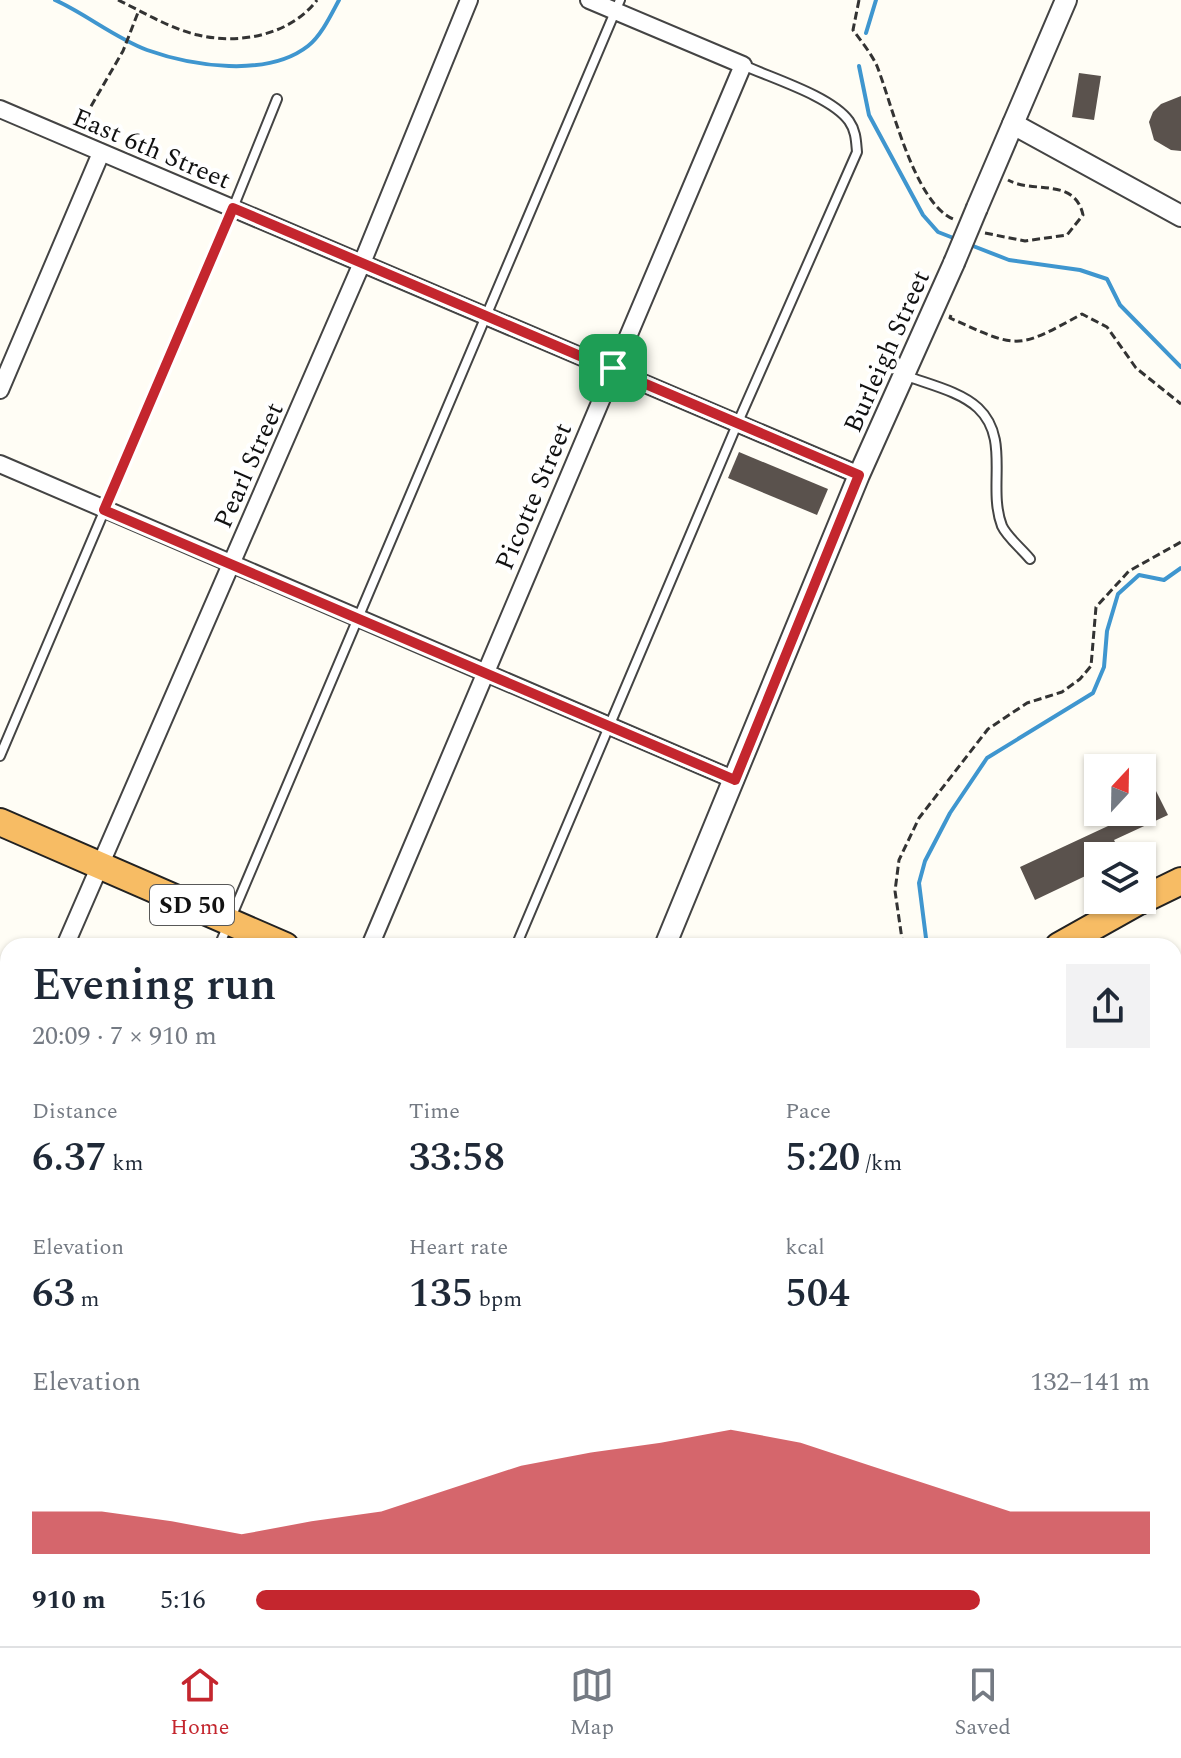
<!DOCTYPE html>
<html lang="en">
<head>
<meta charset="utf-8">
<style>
	body { margin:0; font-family:Spectral,serif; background:#f2f2f3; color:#1f2937; height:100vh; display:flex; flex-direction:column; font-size:30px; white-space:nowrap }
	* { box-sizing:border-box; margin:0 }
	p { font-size:26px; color:#747a83 }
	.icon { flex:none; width:44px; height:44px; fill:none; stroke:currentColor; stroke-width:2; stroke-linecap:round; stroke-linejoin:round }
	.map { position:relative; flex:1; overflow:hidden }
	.drawer { position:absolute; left:0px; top:938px; width:1182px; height:708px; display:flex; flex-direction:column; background:#fff; border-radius:24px 24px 0 0; box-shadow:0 2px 6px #0004 }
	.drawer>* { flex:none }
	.needle { width:52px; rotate:22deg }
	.tools { position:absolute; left:1084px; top:754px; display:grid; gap:16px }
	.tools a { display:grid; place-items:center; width:72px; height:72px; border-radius:0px; background:#fff; box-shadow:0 2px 6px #0004; font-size:40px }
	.pin { position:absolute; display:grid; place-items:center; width:68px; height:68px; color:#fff; margin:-34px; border-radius:16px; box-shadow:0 4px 12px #0006 }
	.round { display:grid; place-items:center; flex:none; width:84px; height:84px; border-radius:0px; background:#f2f2f3 }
	.headline { display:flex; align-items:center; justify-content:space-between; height:136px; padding:0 32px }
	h1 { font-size:44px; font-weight:600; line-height:60px }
	.stats { display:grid; grid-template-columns:repeat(3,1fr); gap:12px; height:136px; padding:8px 32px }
	.stats div { display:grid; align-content:center }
	.stats b { font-size:40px; font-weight:600 }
	.stats small { font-size:22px; font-weight:400 }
	.stats p { font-size:22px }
	.chart { height:224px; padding:16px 32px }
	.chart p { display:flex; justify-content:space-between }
	.chart svg { width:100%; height:144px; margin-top:8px; fill:#c4262e; opacity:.7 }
	ul { padding:0 32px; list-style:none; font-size:26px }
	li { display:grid; grid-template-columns:128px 96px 1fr; align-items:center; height:60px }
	li i { height:20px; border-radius:10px; background:#c4262e }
	.tab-bar { display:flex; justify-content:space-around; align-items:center; height:112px; border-top:2px solid #e0e1e3; background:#fff; font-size:22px; color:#747a83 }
	.tab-bar a { display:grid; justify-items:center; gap:4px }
	.tab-bar .selected { color:#c4262e }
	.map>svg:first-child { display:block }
</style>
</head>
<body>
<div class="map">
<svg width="1181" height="1646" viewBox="0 0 1181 1646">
	<rect width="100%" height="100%" fill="#fffdf5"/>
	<path fill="#d5ebbd" d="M0,1582h8v56h71v8h-79z"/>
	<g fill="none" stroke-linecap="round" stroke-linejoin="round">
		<g stroke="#3f96cf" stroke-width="4">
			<path d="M55,0c31,14 60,38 92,50 45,16 120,28 161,-4 13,-10 23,-31 31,-46"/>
			<path d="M866,33l10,-33"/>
			<path d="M859,66l10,49 54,100 15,17 18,7"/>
			<path d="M968,244l41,16 71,10 27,9 13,26 61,62"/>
			<path d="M927,946l-8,-63 6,-22 25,-48 37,-55 106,-65 11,-26 3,-36 11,-37 21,-19 25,5 17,-12"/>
		</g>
	</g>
	<g fill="#5a524d">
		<path d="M1079,73l22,3 -7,44 -22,-3z"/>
		<path d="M1181,96v55l-10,-1 -17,-10 -5,-18 4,-10 8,-8z"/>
		<path d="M739,452l89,37 -11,26 -89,-37z"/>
		<path d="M1156,791l12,24 -54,25 8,16h-24v14l-63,30 -15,-33 88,-41 -4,-11 6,-3h32v-15z"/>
	</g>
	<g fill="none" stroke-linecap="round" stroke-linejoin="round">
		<defs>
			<g id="service">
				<path d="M904,375c23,9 56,16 74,33 33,31 9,79 24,118 5,11 20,23 28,33"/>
				<path d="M0,756l233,-548 44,-109"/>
				<path d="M219,946l401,-946"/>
				<path d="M516,946l222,-524 119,-270c-1,-11 -1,-21 -8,-31 -18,-25 -78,-43 -106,-56"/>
				<path d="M1174,1313l7,11"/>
				<path d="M855,1638l9,8"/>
			</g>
			<g id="minor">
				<path d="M0,109l859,366"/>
				<path d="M0,390l101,-237"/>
				<path d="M0,464l735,316"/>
				<path d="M65,946l297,-683 107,-263"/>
				<path d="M370,946l373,-881 -154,-65"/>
				<path d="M0,1106l8,-20"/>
				<path d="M0,1172l8,3"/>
				<path d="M489,1646l3,-8"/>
			</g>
			<g id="tertiary">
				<path d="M1013,124l168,92"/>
				<path d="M977,208l89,-208"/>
				<path d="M665,946l194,-471 95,-212"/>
				<path d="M0,1492l8,1"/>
			</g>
			<g id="trunk">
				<path d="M0,822l285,124"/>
				<path d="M1142,900l39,-19"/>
				<path d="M1059,946l82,-46"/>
			</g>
		</defs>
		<use href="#service" stroke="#444" stroke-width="12"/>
		<use href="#minor" stroke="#444" stroke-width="20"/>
		<use href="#tertiary" stroke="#444" stroke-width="24"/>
		<use href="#trunk" stroke="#222" stroke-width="30"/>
		<g stroke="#333" stroke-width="3" stroke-dasharray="8 4" stroke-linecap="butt">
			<path d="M118,0c25,12 53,29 80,35 41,10 93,0 119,-35"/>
			<path d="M859,0l-6,30c8,11 18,23 24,36 15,38 37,136 76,153"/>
			<path d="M79,127l44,-76 16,-41"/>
			<path d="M985,233l40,8 42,-6 16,-20c-8,-38 -50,-21 -75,-35"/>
			<path d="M951,315l-1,3c69,31 66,32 132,-4l25,13 29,41 45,36"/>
			<path d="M903,946l-8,-55 4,-31 20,-42 69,-89 39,-26 35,-11 18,-13 11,-13 5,-59 33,-36 52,-29"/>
			<path d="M605,1638l10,8"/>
			<path d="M752,1638l9,8"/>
		</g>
		<use href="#service" stroke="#fff" stroke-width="8"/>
		<use href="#minor" stroke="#fff" stroke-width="16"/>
		<use href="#tertiary" stroke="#fff" stroke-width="20"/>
		<use href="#trunk" stroke="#f7bc64" stroke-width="26"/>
		<defs>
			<path id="tertiary-bridge" d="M954,263l23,-55"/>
		</defs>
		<use href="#tertiary-bridge" stroke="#444" stroke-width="24" stroke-linecap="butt"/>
		<use href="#tertiary-bridge" stroke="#fff" stroke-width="20"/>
	</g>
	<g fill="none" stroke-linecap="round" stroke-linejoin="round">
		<defs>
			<path id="route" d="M233,208l626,267 -124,305 -631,-270z"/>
		</defs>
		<use href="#route" stroke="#fff" stroke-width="16"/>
		<use href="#route" stroke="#c4262e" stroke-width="10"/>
	</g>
	<g text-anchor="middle" stroke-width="8" stroke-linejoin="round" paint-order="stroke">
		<rect fill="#fff" stroke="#585858" stroke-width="2" x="150" y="885" width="84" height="40" rx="6"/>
		<g font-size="24" font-weight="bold" fill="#111">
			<text x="192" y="913">SD 50</text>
		</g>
		<g font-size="26" fill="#111" stroke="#fff">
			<text transform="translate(152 148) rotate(23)" y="9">East 6th Street</text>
			<text transform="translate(886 351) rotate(-66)" y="9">Burleigh Street</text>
			<text transform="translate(248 465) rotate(-66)" y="9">Pearl Street</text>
			<text transform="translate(533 496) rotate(-67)" y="9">Picotte Street</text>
		</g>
	</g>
</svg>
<div class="tools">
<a><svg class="needle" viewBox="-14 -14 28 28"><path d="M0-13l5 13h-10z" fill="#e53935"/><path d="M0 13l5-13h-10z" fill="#747a83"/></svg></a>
<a><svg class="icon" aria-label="layers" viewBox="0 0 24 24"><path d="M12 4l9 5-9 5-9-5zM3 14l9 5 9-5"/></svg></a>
</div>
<div class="pin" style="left:613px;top:368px;background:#1e9e55"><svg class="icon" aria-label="arrive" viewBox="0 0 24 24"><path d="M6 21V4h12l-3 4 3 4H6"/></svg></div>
<section class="drawer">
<div class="headline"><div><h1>Evening run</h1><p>20:09 · 7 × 910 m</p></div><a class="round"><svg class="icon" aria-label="share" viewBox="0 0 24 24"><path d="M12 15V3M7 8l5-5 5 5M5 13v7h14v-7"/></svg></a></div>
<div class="stats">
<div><p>Distance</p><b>6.37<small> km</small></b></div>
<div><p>Time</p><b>33:58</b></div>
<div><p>Pace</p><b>5:20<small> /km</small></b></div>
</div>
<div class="stats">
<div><p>Elevation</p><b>63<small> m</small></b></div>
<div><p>Heart rate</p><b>135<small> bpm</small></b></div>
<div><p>kcal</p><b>504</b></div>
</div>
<div class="chart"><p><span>Elevation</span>132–141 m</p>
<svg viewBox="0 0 160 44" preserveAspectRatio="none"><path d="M0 44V31L10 31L20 34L30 38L40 34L50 31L60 24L70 17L80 13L90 10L100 6L110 10L120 17L130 24L140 31L150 31L160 31V44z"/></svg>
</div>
<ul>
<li><b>910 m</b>5:16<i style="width:81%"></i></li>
</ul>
</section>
</div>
<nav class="tab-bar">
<a class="selected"><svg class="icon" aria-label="home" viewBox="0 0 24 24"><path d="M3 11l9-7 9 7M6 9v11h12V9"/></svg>Home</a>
<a><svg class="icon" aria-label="map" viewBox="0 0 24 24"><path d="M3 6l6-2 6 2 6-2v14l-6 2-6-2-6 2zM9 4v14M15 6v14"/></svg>Map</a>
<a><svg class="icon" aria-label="saved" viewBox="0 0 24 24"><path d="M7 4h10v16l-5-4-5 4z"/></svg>Saved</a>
</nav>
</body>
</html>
